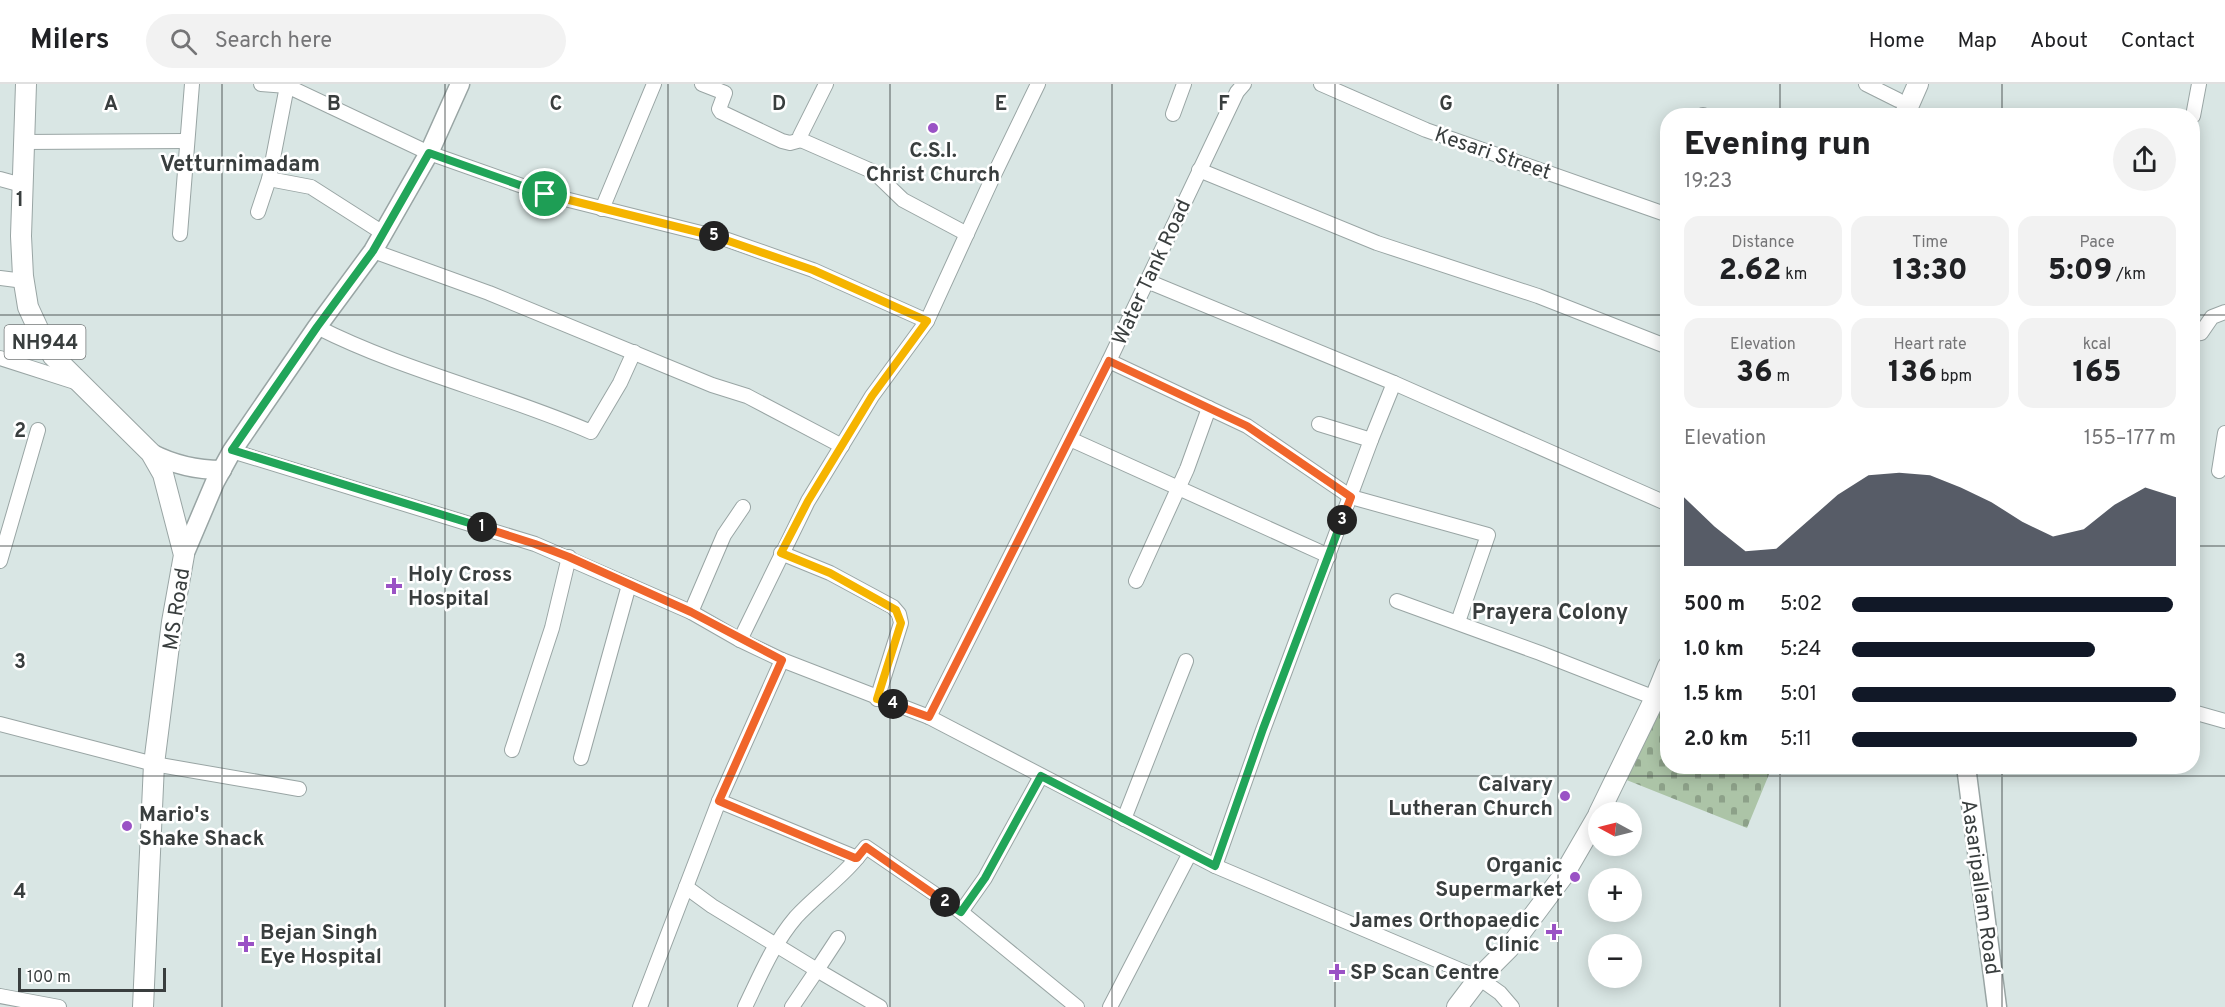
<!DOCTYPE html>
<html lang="en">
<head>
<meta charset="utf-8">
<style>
	body { margin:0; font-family:Overpass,sans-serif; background:#f2f2f2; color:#202124; height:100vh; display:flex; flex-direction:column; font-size:22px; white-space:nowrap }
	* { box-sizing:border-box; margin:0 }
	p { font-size:20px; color:#757577 }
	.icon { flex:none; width:33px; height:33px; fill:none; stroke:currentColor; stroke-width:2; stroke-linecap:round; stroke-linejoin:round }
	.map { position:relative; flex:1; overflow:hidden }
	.drawer { position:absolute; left:1660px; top:24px; width:540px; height:666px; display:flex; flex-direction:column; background:#fff; border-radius:24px; box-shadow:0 3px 15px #0003 }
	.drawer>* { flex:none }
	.needle { width:39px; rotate:277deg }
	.controls { position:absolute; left:1588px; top:718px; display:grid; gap:12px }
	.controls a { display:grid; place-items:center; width:54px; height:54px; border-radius:50%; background:#fff; box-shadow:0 3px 15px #0003; font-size:30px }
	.scale { position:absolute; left:18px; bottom:15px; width:148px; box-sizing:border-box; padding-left:6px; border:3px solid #393e3e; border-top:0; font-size:16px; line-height:21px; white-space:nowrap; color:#393e3e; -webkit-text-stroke:4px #fff; paint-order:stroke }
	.pin { position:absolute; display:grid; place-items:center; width:51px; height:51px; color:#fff; margin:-26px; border:3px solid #fff; border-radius:50%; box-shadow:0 2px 6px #0007 }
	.km { position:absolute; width:30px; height:30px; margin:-15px; border-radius:50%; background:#222; color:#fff; font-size:16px; line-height:30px; text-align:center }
	.round { display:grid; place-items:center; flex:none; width:63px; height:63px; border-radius:32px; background:#f2f2f2 }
	.overview { display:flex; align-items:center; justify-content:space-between; height:102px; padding:0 24px }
	h1 { font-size:33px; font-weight:800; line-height:45px }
	.metrics { display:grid; grid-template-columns:repeat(3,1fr); gap:9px; height:102px; padding:6px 24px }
	.metrics div { display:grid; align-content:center; border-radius:15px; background:#f2f2f2; text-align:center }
	.metrics b { font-size:30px; font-weight:800 }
	.metrics small { font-size:16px; font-weight:400 }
	.metrics p { font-size:16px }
	.chart { height:168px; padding:12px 24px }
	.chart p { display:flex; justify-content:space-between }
	.chart svg { width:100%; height:108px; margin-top:6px; fill:#111827; opacity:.7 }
	ul { padding:0 24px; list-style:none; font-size:20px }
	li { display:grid; grid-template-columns:96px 72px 1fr; align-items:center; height:45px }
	li i { height:15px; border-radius:8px; background:#111827 }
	header { display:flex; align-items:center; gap:36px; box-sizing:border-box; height:84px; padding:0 30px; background:#fff; border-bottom:2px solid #e0e0e0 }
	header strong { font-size:28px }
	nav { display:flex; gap:33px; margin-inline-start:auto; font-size:21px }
	.search { width:420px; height:54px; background:#f2f2f2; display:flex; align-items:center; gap:15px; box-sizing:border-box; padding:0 21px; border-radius:33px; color:#757577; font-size:22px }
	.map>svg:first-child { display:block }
</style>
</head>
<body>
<header>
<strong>Milers</strong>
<div class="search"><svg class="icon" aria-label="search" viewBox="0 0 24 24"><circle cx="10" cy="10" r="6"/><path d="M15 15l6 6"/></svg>Search here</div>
<nav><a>Home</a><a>Map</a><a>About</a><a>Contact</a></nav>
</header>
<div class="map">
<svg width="2225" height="923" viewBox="0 0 2225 923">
	<defs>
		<pattern id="cemetery-stones" width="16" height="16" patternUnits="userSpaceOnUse" patternTransform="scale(1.5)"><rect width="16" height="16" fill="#acc4a7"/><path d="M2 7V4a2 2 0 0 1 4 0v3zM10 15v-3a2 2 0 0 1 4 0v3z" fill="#8da189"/></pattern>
	</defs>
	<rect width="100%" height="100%" fill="#d9e6e4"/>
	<path fill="url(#cemetery-stones)" d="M1668,600v82l104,1 -25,61 -123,-49z"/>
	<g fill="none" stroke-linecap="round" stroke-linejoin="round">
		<defs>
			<g id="minor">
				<path d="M261,0l26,2v-2"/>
				<path d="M702,0l23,9 -6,16 2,3 61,29 8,2 11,-3"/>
				<path d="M826,0l-26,52 1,4 73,32 29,28 64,34"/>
				<path d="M1321,0l105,46 242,85"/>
				<path d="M1866,0l32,16"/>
				<path d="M1173,30l11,-30"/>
				<path d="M1703,31v1"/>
				<path d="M2193,32l6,-32"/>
				<path d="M23,58l163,-1"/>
				<path d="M1199,86l178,73 161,53 130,51"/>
				<path d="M0,95l22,6"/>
				<path d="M269,95l42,8 72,46"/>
				<path d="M602,125l52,-125"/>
				<path d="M258,128l11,-33 18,-93 142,67 116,41 180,45 88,31 114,51"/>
				<path d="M180,150l12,-150"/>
				<path d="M373,167l116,42 223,92 35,11 95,50"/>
				<path d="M0,194l24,3"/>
				<path d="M1147,197l247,102 274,121"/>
				<path d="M317,243c87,44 184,66 274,105l29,-49 14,-31"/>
				<path d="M2193,250l8,-1 11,-16 13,-5"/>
				<path d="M0,274l78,25"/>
				<path d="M1109,277l138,65 104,71 137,38 -30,87"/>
				<path d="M1319,340l52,16"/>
				<path d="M1070,355l259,117"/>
				<path d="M232,367l303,93 156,68 49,28 42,20 147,57 286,149 264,112 21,15 12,14"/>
				<path d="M2219,387l6,-38"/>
				<path d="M781,469l49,20 63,34 6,7 2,9 -24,76"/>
				<path d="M0,477l38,-131"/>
				<path d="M1136,497l51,-112 22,-61"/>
				<path d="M1397,517l143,52 115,45"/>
				<path d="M691,528l33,-77 19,-28"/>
				<path d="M740,556l68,-139 64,-105 55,-75 65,-142 46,-95"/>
				<path d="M2193,628l32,9"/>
				<path d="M929,633l180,-356 128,-269 7,-8"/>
				<path d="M0,640l154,40 145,25"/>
				<path d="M512,666l40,-122 17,-71"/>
				<path d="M581,674l48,-173"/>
				<path d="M719,717l138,57c-18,22 -42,38 -61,59 -23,27 -36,59 -51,90"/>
				<path d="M1124,735l62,-158"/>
				<path d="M857,774l9,-11 95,65 24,-34 56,-102"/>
				<path d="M1215,782l48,-136 108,-290 23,-57"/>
				<path d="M686,803l26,19 105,64 -25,37"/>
				<path d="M961,828l116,95"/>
				<path d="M838,854l-21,32 63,37"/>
				<path d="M0,912l59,11"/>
				<path d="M640,923l79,-206 63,-141"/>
				<path d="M1110,923l80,-154"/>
			</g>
			<g id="major">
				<path d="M151,369c23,12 45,17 71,17"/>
				<path d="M184,471l31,-73 17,-31 85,-124 56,-76 56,-98 31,-69"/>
				<path d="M1966,682l31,241"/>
			</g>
			<g id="highway">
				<path d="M26,0l-5,152 2,40 5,31 12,26 13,23 98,97 12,21 21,81 -12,67 -18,142 -11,243"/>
				<path d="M1904,32l14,-32"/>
				<path d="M1599,729l56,-115 13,-32"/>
				<path d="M1457,923l22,-29 30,-30 54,-72 36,-62"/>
			</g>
		</defs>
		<use href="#minor" stroke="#99a5a4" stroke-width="16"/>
		<use href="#major" stroke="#99a5a4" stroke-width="21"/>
		<use href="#highway" stroke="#99a5a4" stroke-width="22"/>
		<use href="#minor" stroke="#fff" stroke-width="14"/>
		<use href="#major" stroke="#fff" stroke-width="18"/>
		<use href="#highway" stroke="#fff" stroke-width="20"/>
	</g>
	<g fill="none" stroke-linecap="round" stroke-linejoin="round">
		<defs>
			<path id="split-1" d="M482,443l-250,-77 85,-123 56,-76 56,-98 116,41"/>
			<path id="split-2" d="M482,443l53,17 34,13 122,55 91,48 -63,141 136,57h2l9,-11 79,55"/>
			<path id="split-3" d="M945,818l16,10 24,-34 56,-102 174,90 48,-137 79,-209"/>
			<path id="split-4" d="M893,620l36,13 180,-356 138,65 104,71 -9,23"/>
			<path id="split-5" d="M714,152l99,34 114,51 -55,75 -64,105 -27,52 49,20 66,37 5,13 -24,76 16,5"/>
			<path id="split-6" d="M545,110l169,42"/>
		</defs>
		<use href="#split-1" stroke="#fff" stroke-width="12"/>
		<use href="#split-2" stroke="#fff" stroke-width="12"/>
		<use href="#split-3" stroke="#fff" stroke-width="12"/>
		<use href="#split-4" stroke="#fff" stroke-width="12"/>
		<use href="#split-5" stroke="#fff" stroke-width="12"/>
		<use href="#split-6" stroke="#fff" stroke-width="12"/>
		<use href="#split-1" stroke="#22a559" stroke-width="8"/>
		<use href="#split-2" stroke="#f0652b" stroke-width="8"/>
		<use href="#split-3" stroke="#22a559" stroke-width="8"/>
		<use href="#split-4" stroke="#f0652b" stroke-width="8"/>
		<use href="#split-5" stroke="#f5b400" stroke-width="8"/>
		<use href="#split-6" stroke="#f5b400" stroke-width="8"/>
	</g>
	<path fill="none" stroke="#393e3e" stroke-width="1.5" stroke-opacity="0.55" d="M222,0v923M445,0v923M668,0v923M890,0v923M1112,0v923M1335,0v923M1558,0v923M1780,0v32M2002,0v32M0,231h1668M2193,231h32M0,462h1668M2193,462h32M1780,682v241M2002,682v241M0,692h2225"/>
	<g fill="#9a52c5" stroke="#fff" stroke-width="2">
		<circle cx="933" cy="44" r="6"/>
		<path d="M391 493h6v6h6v6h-6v6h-6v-6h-6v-6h6z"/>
		<circle cx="1565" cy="712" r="6"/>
		<circle cx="127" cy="742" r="6"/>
		<circle cx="1575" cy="793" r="6"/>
		<path d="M1551 839h6v6h6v6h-6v6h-6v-6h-6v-6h6z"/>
		<path d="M243 851h6v6h6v6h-6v6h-6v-6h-6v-6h6z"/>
		<path d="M1334 879h6v6h6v6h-6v6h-6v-6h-6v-6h6z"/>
	</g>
	<g text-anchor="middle" stroke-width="5" stroke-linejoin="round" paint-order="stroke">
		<rect fill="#fff" stroke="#747878" stroke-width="1.5" x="4.5" y="241" width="81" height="34" rx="4.5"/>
		<g font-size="20" font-weight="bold" fill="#393e3e">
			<text x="45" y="265">NH944</text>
		</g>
		<g font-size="21" font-weight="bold" fill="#393e3e" stroke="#fff" text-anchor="start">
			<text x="933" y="73" text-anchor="middle">C.S.I.<tspan x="933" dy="24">Christ Church</tspan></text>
			<text x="408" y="497">Holy Cross<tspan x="408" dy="24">Hospital</tspan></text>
			<text x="1553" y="707" text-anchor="end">Calvary<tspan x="1553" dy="24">Lutheran Church</tspan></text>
			<text x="139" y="737">Mario's<tspan x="139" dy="24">Shake Shack</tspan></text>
			<text x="1563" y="788" text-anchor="end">Organic<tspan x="1563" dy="24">Supermarket</tspan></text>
			<text x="1540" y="843" text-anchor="end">James Orthopaedic<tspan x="1540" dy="24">Clinic</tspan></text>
			<text x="260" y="855">Bejan Singh<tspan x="260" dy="24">Eye Hospital</tspan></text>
			<text x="1350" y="895">SP Scan Centre</text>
		</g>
		<g font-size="21" fill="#393e3e" stroke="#fff">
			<text transform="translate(1493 69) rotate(19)" y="7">Kesari Street</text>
			<text transform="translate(1151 188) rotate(-65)" y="7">Water Tank Road</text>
			<text transform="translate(176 525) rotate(-81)" y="7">MS Road</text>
			<text transform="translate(1981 803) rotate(82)" y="7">Aasaripallam Road</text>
		</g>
		<g font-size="22" font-weight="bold" fill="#393e3e" stroke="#fff">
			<text x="240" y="87">Vetturnimadam</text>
			<text x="1550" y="535">Prayera Colony</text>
		</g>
	</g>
	<g font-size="20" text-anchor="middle" font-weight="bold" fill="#393e3e" stroke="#fff" stroke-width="5" stroke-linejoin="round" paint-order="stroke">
		<text x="111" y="26">A</text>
		<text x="334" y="26">B</text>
		<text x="556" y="26">C</text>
		<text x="779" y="26">D</text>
		<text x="1001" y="26">E</text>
		<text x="1224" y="26">F</text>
		<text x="1446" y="26">G</text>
		<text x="20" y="122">1</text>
		<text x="20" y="353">2</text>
		<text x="20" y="584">3</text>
		<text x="20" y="814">4</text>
	</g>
</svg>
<div class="controls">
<a><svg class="needle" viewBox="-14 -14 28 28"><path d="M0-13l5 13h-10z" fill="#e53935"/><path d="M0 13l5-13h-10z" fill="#757577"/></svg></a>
<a>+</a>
<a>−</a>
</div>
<div class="scale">100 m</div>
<div class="pin" style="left:545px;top:110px;background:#1e9e55"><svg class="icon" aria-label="arrive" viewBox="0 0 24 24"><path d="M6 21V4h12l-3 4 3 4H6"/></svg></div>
<b class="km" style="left:482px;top:443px">1</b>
<b class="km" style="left:945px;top:818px">2</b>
<b class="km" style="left:1342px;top:436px">3</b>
<b class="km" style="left:893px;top:620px">4</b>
<b class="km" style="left:714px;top:152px">5</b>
<section class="drawer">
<div class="overview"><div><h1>Evening run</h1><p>19:23</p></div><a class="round"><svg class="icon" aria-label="share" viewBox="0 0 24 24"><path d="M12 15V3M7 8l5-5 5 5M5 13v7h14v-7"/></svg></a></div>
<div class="metrics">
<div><p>Distance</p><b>2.62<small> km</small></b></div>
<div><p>Time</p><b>13:30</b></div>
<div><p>Pace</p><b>5:09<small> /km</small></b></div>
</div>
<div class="metrics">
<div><p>Elevation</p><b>36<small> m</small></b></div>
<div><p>Heart rate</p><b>136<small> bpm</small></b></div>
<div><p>kcal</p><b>165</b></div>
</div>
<div class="chart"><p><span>Elevation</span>155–177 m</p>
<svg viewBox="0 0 160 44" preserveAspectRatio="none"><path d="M0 44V16L10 28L20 38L30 37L40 26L50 15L60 7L70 6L80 7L90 12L100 18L110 26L120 32L130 29L140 19L150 12L160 16V44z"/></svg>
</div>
<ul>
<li><b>500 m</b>5:02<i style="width:99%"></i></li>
<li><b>1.0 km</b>5:24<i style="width:75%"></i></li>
<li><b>1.5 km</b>5:01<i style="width:100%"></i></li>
<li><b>2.0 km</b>5:11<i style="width:88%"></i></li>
</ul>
</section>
</div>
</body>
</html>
